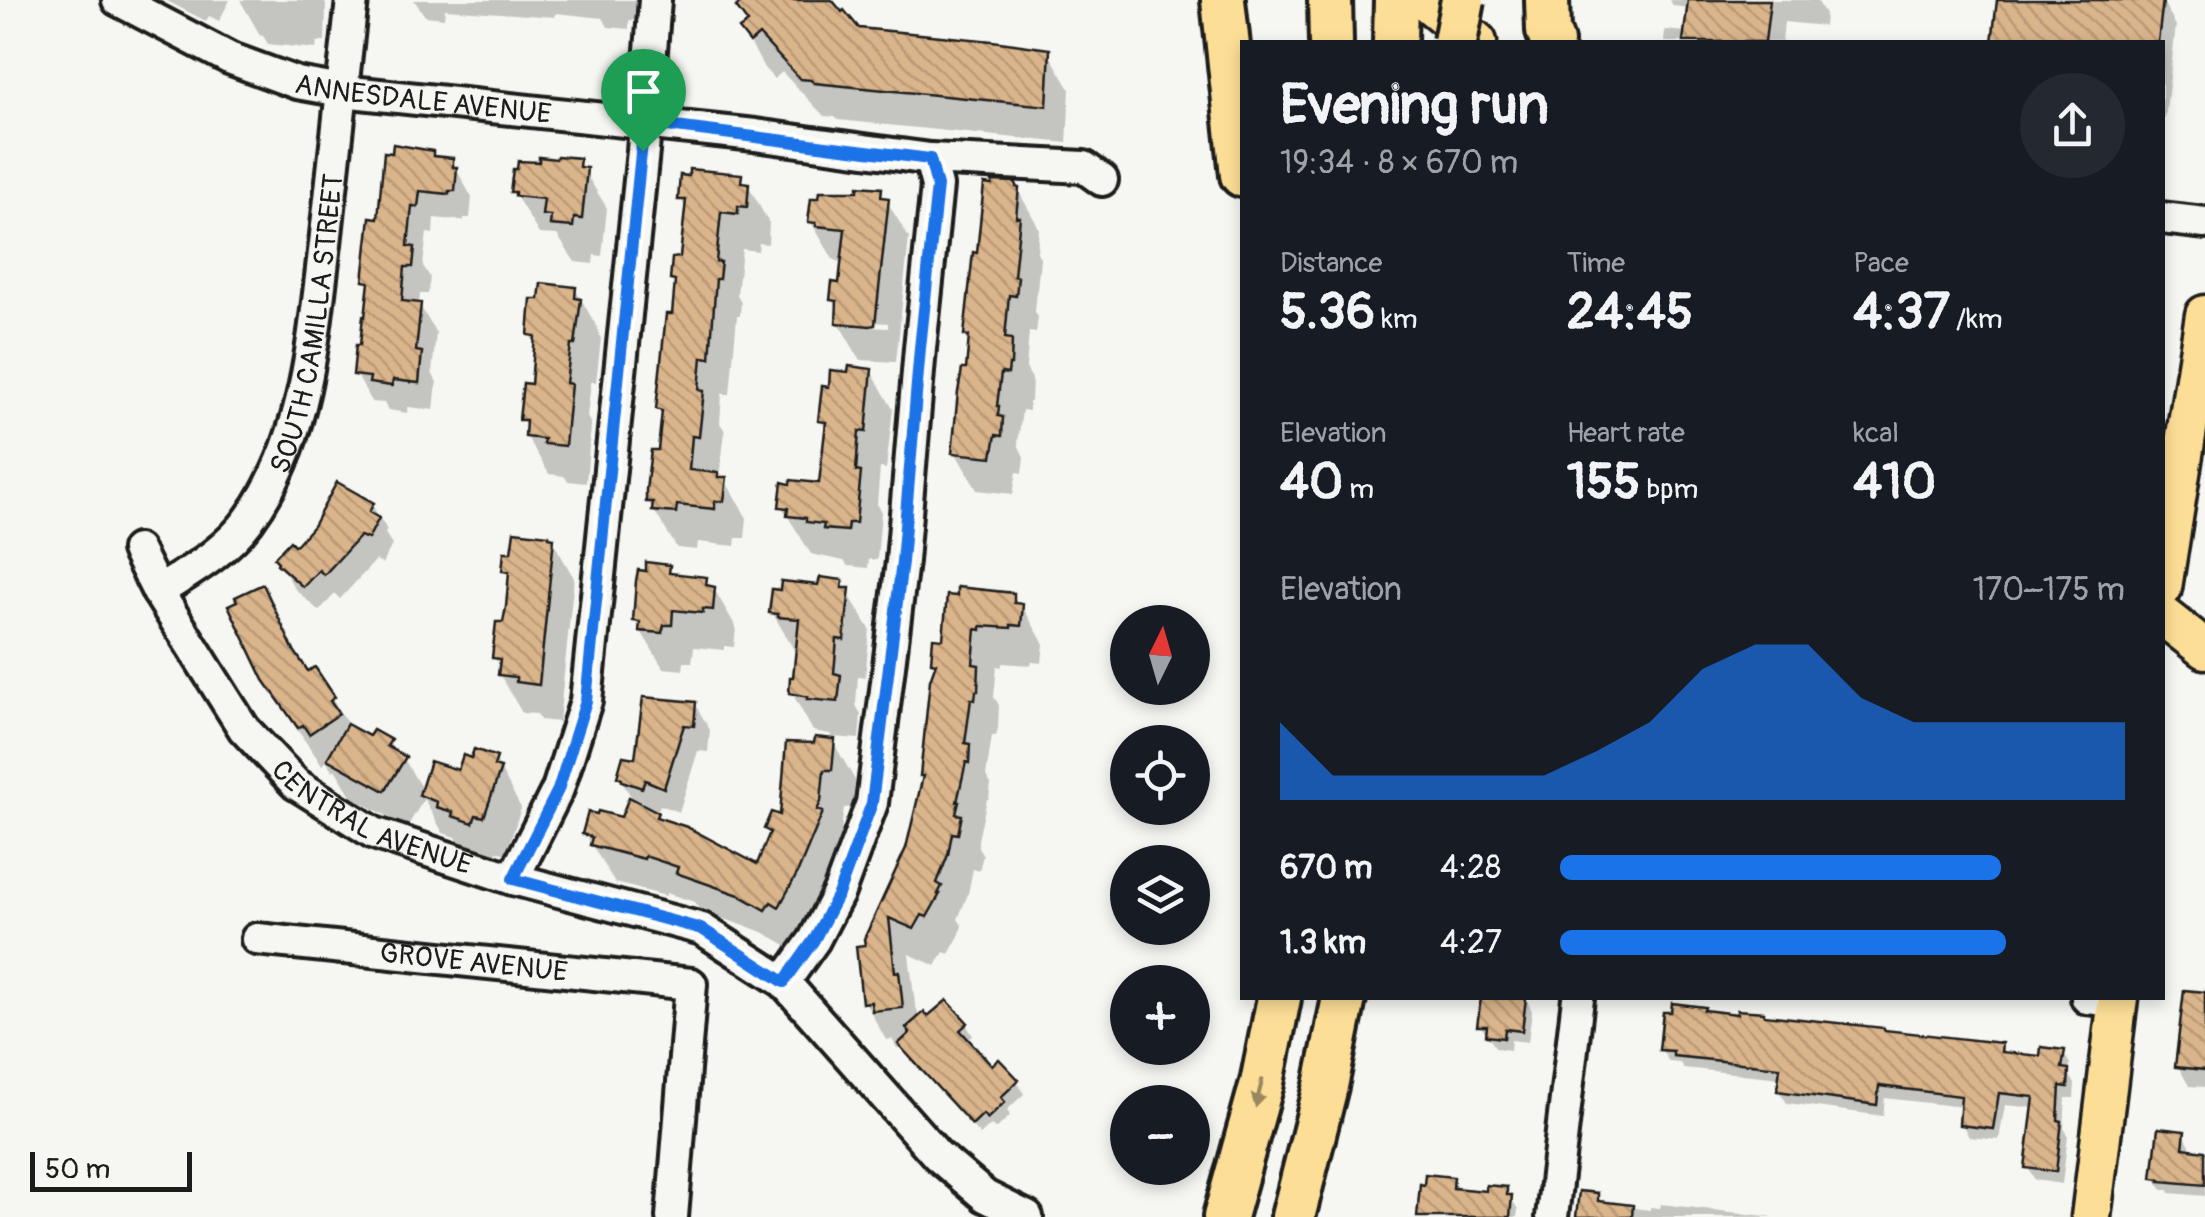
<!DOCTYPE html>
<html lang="en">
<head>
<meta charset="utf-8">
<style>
	body { margin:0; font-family:Pangolin,sans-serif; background:#242831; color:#f1f3f6; height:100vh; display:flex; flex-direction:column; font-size:38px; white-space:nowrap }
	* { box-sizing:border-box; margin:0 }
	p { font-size:32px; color:#9ea1a6 }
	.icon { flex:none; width:55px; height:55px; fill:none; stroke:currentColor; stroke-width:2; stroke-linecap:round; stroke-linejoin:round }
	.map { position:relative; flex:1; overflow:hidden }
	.panel { position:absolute; left:1240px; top:40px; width:925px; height:960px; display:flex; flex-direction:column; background:#171b24; border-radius:0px; box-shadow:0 5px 15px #0003 }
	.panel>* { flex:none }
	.needle { width:65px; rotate:5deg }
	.tools { position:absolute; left:1110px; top:605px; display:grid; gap:20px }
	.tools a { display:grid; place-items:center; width:100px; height:100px; border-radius:50%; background:#171b24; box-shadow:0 5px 15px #0003; font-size:50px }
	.scale { position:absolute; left:30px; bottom:25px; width:162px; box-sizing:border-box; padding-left:10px; border:5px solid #1c1c1c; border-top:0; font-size:28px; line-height:35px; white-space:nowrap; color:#1c1c1c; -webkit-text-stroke:8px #f6f6f2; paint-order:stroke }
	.pin { position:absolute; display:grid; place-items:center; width:85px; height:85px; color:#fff; margin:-102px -42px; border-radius:50% 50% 50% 0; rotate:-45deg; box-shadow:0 0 10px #0007 }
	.pin .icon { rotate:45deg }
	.round { display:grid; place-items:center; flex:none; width:105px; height:105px; border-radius:52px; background:#242831 }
	.overview { display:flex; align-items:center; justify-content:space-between; height:170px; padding:0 40px }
	h1 { font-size:55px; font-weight:700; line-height:75px }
	.figures { display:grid; grid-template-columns:repeat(3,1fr); gap:15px; height:170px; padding:10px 40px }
	.figures div { display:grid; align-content:center }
	.figures b { font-size:50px; font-weight:700 }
	.figures small { font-size:28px; font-weight:400 }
	.figures p { font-size:28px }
	.chart { height:280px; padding:20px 40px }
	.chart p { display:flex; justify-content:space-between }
	.chart svg { width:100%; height:180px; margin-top:10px; fill:#1a73e8; opacity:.7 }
	ul { padding:0 40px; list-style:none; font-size:32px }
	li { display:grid; grid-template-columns:160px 120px 1fr; align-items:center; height:75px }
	li i { height:25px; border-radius:12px; background:#1a73e8 }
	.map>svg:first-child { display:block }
</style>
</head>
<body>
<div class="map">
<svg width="2205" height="1217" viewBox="0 0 2205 1217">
	<defs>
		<pattern id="building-back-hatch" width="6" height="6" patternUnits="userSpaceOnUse" patternTransform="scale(2.5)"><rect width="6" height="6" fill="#dab48b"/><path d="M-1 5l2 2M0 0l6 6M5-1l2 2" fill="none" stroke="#ba9a77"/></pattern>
	</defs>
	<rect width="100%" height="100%" fill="#f6f6f2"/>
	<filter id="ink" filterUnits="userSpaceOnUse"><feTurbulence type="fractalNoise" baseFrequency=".01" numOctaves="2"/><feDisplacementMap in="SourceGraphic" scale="20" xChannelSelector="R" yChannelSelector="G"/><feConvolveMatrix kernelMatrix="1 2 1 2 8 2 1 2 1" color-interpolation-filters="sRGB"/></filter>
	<g filter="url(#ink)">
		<g fill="#0003" fill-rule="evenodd">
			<path d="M165,0h65l-11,21 -10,-5 -3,5z"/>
			<path d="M240,0h84l2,5 -1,37h-8l-1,7 -48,-5 -5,-8 -3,-1z"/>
			<path d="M414,0h225l-2,21 -8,-1v9l-21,-2 -5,-9 -47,-5 -1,4 -110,-8 -1,9 -19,-2z"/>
			<path d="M732,0h102l24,30 190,22 22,37 -3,54 -229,-23 -3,-3 -11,-1 -42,-44 -8,7 -10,-11 -21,-38 6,-5z"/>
			<path d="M1670,0h147l8,14 -1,12 -40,-4 -2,20h-118l1,-12 22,2 2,-24 -16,-2z"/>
			<path d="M2000,0h162l14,26 -11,93 -3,-1v-76h-167z"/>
			<path d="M432,153l3,6 17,2 20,37 -2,20h-6v3l-30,-3 -1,16 -6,-1 -4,33 7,11 -2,17h-8l-1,10 17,29 -4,40 5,9 -3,28 -26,-3 -1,6 -19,-3 -4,-7 -12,-1 -16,-28 7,-26 8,-59 -5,-8 14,-61z"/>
			<path d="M578,161l29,47 -5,48 -8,-1 -1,9 -18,-2 -18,-27 -18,-1 -26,-43z"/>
			<path d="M740,177l5,8h3l21,38 -1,21 -9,-1 -1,8 -16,-2 -5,46 4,8 -1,13h-3l-7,78h-8l-2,29 5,8 -5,43 -5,-1 4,6 6,1 22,38 -2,20h-9l-1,8 -37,-4 -1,8 -20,-2 -29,-47 13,-48 3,-36 -6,-9 16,-91 3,-30 -5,-8 10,-20 5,-48 -6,-12z"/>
			<path d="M1015,185l24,43 -2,24 3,6 -5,54 3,5 -2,16 -7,-1 -3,36 6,11 -1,23h-2v9l-7,-1 -4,34 6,13 -2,16 -5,-1 -4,22 -36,-4 -22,-38 13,-80 3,-30 -4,-7 12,-79z"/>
			<path d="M880,190l29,48 -13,124 -36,-2 -22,-38 1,-11 -6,-11 9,-15 2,-21 -11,-5 -22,-37zM852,321l36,2v5l-36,-2z"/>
			<path d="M575,289l22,38 4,12 -5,43h-5l-4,35 4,7 -5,59 -18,-2 -4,-5 -15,-2 -22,-37 1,-7 -6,-11 11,-32 3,-42 -6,-10z"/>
			<path d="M871,371l22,38 -7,60 -6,-1 -3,36 4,8 -4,48 -8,-1 -1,9 -20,-2 -4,-5 -33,-7 -29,-47 39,-21 6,-54 -6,-12 10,-30z"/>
			<path d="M372,505l15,25 -2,3 7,12 -10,19 -6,-4 -36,39 -5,-5 -16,17 -24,-22 -18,-30z"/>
			<path d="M552,540l22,38 -15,144 -19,-2 -3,-6 -15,-1 -22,-38 1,-7 -6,-10 11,-33 5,-43 -6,-11z"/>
			<path d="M668,567l6,9 31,3 5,10h4l22,38 -2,20 -10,-1v4l-30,-3 -2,15h-8l-1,8 -20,-2 -28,-47z"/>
			<path d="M841,582l29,47 -5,48 -7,-1 -2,29 5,10 -2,24 -27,-2 -2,-3 -17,-3 -21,-38 6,-43h-4l-22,-38 49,-24z"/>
			<path d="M262,587l22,38 21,46h9l37,58 19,10 19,3 7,12 8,5 19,32 72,-32 26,49 -15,46 -9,-3 -2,9 -19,-7 -3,-5 -13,-4 -4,-7 -13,-4 -19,-34 -17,28 -55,-30 -17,-28 -2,2 -7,-10 -4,4 -33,-47 -23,-39z"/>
			<path d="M1013,596l6,10h3l22,38 -2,19 -10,-1 -1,3 -29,-2v4l-5,-1 -3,31 5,8 -1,23 -2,8h-4l-6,40 5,8 -2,15h-2l-9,41v7l5,8 -4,16 -6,-2 -5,25 -10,25 4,6 -2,9 -11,20 -5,-2 -8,14 -27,-12 6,50 5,15 46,5 7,12 -6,5 25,28 6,-7 19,20 7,12 -17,16 3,6 -14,13 -5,-4 -11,10 -72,-78 -5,-10 -6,1 -5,-9 -6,1 -21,-38 3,-55 41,-98 16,-70 12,-111 -4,-6 12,-20z"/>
			<path d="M695,704l15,26 -2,22 -10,-1 -19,61 -19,-7 -4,9 5,7 97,47 13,-32 -5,-7 16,-10 35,-74 16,-3 22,38 -2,27 -9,1 -5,37 4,7 -42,91 -8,-5 -5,8 -25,-14 -63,-21 -5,-9 -29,-9v3l-51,-13 -30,-49 38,-14 9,-22 -13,-21z"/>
			<path d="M2205,995v92l-16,-1 -11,-20z"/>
			<path d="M1483,998h43l6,13 -4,31 -17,-2 -1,10 -14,-2 -16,-23z"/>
			<path d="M1705,1013l295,32 6,10 36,4 21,-7 7,12 -1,10 6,10 -1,14h-8l-2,30 4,7 -6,49 -27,-4 -7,-12 7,-60 -30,-3 -6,35 -30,-3 -7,-13 1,-17 -78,-9 -2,18 -96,-13 -8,-12 2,-13 -98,-10 -3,-5 -11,-1 -8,-13z"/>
			<path d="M2183,1133l7,12v7l15,2v42l-35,-3 -1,-3h-7l-7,-13z"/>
			<path d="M1453,1180l6,11 29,3 18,-4 12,20 -1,7h-98z"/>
			<path d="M1597,1196l5,8 48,6v-3l10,1 1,-4 113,13h-196z"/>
		</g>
		<g fill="url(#building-back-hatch)" stroke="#1c1c1c" stroke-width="2.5">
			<path d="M744,0h88l10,12 2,-2 15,18 133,13 58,8 -3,57 -233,-23 -3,-3 -11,-1 -41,-44 -9,8 -11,-14 9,-6 -12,-16z"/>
			<path d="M1688,0h82l-5,42h-82z"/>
			<path d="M1997,0h166l-5,42h-166z"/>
			<path d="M393,144l40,7v5l20,2v9h4l-2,24h-6v3l-29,-3 -2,16 -6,-1 -4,40 7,1 -2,20h-8l-3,34 19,2 -5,48 6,1 -3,31 -26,-3 -1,6 -23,-3 1,-6 -17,-2 3,-30h4l3,-29 2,1 4,-35 -6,-1 7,-64 8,1 6,-66 8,1z"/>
			<path d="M557,156l23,2 -1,9 8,1 -5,51 -8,-1 -1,9 -23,-2 1,-9 -9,-1 2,-16 -29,-3v-4h-5l3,-23h4l1,-8 21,1v-5l17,2z"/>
			<path d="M689,169l53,5 -1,8 8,1 -2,24 -9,-1v8l-17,-2 -5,50h5l-2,17h-3l-6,79 -8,-1 -3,33 5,1 -5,46 -7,-1 -3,34 29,3v4h9l-3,24h-9v8l-38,-4 -1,8 -24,-2 1,-9h-7v-12l5,-40h7l4,-39 -6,-2 10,-95h6l3,-33 -5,-1 2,-22 8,-1 6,-57h-8l2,-25 9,1z"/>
			<path d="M992,181l24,1v5l3,1 -3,29h4l-6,59 4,1 -2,19 -7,-1 -4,43 7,1 -1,26h-2l-1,9 -7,-1 -4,33h2l-1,10 5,1 -1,19 -6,-1 -4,22 -40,-4 6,-61 4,-23h4l3,-33 -5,-1 9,-83 4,1 7,-69 8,1z"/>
			<path d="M858,186l24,2 -1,9 8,1 -14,127 -5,1 -34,-3 1,-22 -7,-1 2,-18 7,1 6,-54 -29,-3v-3l-8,-1 3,-24h8l1,-7h38z"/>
			<path d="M541,283l35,4 -1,11 6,1 -6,46h-4l-5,38 5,1 -6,62 -22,-2 1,-5 -19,-2 1,-17h-7l4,-37 8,1 4,-48 -7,-1 3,-36h8z"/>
			<path d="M849,366l23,3 -6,63 -7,-1 -3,40 5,1 -5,51h-8l-1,8 -24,-2 1,-5 -18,-2v-4l-19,-2 1,-8 -9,-1 3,-25 8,2 1,-4 28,3 7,-61 -8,-1 4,-35 7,1 1,-17 18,2z"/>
			<path d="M337,482l37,21 -5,9 10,6 -11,21 -8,-3 -36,39 -5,-5 -16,17 -26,-23 1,-2 -4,-4 16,-17 4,4 3,-1 16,-18z"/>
			<path d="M514,531l35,4v2l5,1 -15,147 -23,-3v-5l-18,-2 2,-16 -8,-1 4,-36h7l3,-15 3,-35 -7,-1 2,-19h7z"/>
			<path d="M646,562l24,3 -1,8 38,4 -1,8 9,2 -2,23 -10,-1v4l-30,-3 -1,15h-8l-2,8 -23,-2 1,-9 -7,-1 3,-40 2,-11 8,1z"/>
			<path d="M820,577l23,3 -1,8h8l-6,52 -7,-1 -3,34 7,2 -3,27 -31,-3 1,-2 -19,-4 1,-16h3l6,-58 -21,-2v-3l-9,-1 3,-24 8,1 1,-9 37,4z"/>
			<path d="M263,584l30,65 15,22 7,-4 20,30 -5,4 9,13 -30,20 -6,-9 -5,3 -34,-48 -36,-75 9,-4 -2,-4z"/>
			<path d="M957,587l57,6v10l9,1 -2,22 -10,-1v3l-30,-2v4l-5,-1 -3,35 6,1 -1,26h-2l-1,9 -4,-1 -6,44 5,1 -1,19 -3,-1 -9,40h2l-3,12 6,1 -4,19 -6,-1 -4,22 -11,28 5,3 -4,8h2l-13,23 -5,-2 -8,14 -25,-11 6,54 4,-1 4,37 -31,3 -1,-9 -9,1 -6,-57 9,-1 -1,-6 42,-91 17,-72h-3l10,-96 6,-17 -5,-1 2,-24 10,1 4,-44 10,1z"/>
			<path d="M643,697l53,5 -2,24 -10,-1 -20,63 -19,-8 -3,8 -20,-7v-2l-5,-2 6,-21 12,2z"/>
			<path d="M347,724l22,12 4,-6 18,10 -4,6 19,11 -21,34 -58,-32z"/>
			<path d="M815,737l20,2 -3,31h-8l-3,32 -4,8 6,2 -26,62 -18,33 -8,-5 -5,8 -27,-15 -63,-22 2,-6 -33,-11 -1,3 -54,-14 2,-8 -10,-3 6,-22 9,2 1,-3 23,6 8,-20 29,15 -2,5 31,10 70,37 13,-32 -6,-3 7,-17 9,3 6,-73 28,1z"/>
			<path d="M474,749l23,8 -3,9 7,2 -17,49 -8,-2 -3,8 -21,-7 1,-4 -17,-5 1,-5 -18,-7 11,-34 28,9 5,-15 8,3z"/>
			<path d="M2184,990l21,2v78l-30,-3z"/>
			<path d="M1481,998h45l-4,33 -17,-2 -1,9 -18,-2 1,-10h-10z"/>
			<path d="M947,1000l21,23 -8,7 32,35 7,-6 20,21 -18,17 4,5 -18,17 -4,-5 -11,11 -74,-81 12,-11 -4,-5 18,-16 4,4z"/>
			<path d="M1672,1003l33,4 -1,3 33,4v-4l27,2v3l120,13v2l118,13 -1,9 39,4 1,-9 24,3 -3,18 7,1 -1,18 -8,-1 -2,34 4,1 -6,51 -31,-4 9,-71 -35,-4 -6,36 -34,-4 2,-29 -82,-10 -2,19 -100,-14 3,-24 -107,-11v-5l-14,-1 4,-38h8z"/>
			<path d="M2158,1128l27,3 -2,17 22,3v34l-45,-4 1,-2 -9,-1z"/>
			<path d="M1425,1174l29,3 -1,11 33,3v-6l21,2v8h5l-2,22h-93l3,-33 4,1z"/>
			<path d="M1579,1191l19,2v8l35,4 -1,12h-56z"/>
		</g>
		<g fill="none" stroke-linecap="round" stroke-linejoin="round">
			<defs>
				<g id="minor">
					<path id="s1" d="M118,0l111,58 68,25 45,8 413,44 175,24 154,8 18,13"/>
					<path d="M2162,218l43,5"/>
					<path id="s2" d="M137,550l21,42 86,137 52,55 78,49 139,46 189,50 82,53 153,173 48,41 42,21"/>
					<path id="s3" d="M158,592c32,-21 67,-40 90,-71 59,-79 65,-182 77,-277 9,-81 18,-163 27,-244"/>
					<path d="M513,879l45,-90 28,-88 57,-550 12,-151"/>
					<path id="s4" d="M257,939l434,45 -19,233"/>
					<path d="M784,982l30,-42 25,-48 33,-89 30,-242 18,-213 17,-162 -7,-27"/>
					<path d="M2087,998l30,3"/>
					<path d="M1552,1217l26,-219"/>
				</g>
				<g id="major">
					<path d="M1425,0l52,42"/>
					<path d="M2162,588l43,-273"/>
					<path d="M2162,615l43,34"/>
					<path d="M2091,1217l27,-219"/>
				</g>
				<g id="highway">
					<path d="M1223,0l19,175"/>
					<path d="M1330,0l1,42"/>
					<path d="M1547,0l1,31 4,11"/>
					<path d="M1395,42l1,-42"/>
					<path d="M1225,1217l37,-134 17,-85"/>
					<path d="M1293,1217l33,-131 18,-88"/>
				</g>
			</defs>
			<use href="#minor" stroke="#1c1c1c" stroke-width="38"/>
			<use href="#major" stroke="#1c1c1c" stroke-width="45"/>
			<use href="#highway" stroke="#1c1c1c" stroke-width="50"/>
			<use href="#minor" stroke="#f6f6f2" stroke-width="30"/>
			<use href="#major" stroke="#fdde96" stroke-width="38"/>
			<use href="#highway" stroke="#fdde96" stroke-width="42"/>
			<defs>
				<path id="highway-bridge" d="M1455,42l8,-42"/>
			</defs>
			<use href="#highway-bridge" stroke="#1c1c1c" stroke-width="50" stroke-linecap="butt"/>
			<use href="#highway-bridge" stroke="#fdde96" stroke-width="42"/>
		</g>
		<defs><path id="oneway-solid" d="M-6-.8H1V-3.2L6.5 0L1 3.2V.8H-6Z" transform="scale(2.5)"/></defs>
		<use fill="#98875f" href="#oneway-solid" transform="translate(1259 1093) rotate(104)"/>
	</g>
	<g fill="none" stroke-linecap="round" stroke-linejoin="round" filter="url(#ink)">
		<defs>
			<path id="route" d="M644,123l286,36 7,27 -17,162 -18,214 -30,241 -33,89 -25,48 -30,42 -82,-53 -189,-50 45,-89 28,-89z"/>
		</defs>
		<use href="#route" stroke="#fff" stroke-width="20"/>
		<use href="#route" stroke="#1a73e8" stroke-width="12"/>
	</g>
	<g text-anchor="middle" stroke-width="10" stroke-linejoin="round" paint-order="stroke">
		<g font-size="28" fill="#1c1c1c" stroke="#f6f6f2">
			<text dy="10" stroke="none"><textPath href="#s1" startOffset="325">ANNESDALE AVENUE</textPath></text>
			<text dy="10" stroke="none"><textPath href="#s3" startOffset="325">SOUTH CAMILLA STREET</textPath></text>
			<text dy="10" stroke="none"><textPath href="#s2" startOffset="368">CENTRAL AVENUE</textPath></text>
			<text dy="10" stroke="none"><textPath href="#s4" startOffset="218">GROVE AVENUE</textPath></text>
		</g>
	</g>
</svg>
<div class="tools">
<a><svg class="needle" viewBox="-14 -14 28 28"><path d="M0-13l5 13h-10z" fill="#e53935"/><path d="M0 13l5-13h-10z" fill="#9ea1a6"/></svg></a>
<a><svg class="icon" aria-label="locate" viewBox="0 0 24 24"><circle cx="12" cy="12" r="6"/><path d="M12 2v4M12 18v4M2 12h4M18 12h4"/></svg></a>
<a><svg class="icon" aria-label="layers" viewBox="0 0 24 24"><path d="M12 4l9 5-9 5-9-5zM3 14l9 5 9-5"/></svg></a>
<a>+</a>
<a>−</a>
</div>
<div class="scale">50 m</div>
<div class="pin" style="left:643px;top:151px;background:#1e9e55"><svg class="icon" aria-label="arrive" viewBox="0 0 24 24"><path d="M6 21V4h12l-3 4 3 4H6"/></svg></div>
<section class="panel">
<div class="overview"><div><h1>Evening run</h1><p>19:34 · 8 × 670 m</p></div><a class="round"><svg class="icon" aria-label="share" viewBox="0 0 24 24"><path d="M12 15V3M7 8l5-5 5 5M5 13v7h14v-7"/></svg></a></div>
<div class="figures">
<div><p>Distance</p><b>5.36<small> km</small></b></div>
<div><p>Time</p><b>24:45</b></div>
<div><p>Pace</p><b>4:37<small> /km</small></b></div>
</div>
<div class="figures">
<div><p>Elevation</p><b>40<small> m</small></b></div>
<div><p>Heart rate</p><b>155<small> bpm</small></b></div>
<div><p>kcal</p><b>410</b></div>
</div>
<div class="chart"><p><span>Elevation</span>170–175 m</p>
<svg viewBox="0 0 160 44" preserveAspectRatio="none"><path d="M0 44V25L10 38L20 38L30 38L40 38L50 38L60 32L70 25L80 12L90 6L100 6L110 19L120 25L130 25L140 25L150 25L160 25V44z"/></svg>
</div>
<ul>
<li><b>670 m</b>4:28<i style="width:78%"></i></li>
<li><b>1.3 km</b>4:27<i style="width:79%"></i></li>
</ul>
</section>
</div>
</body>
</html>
